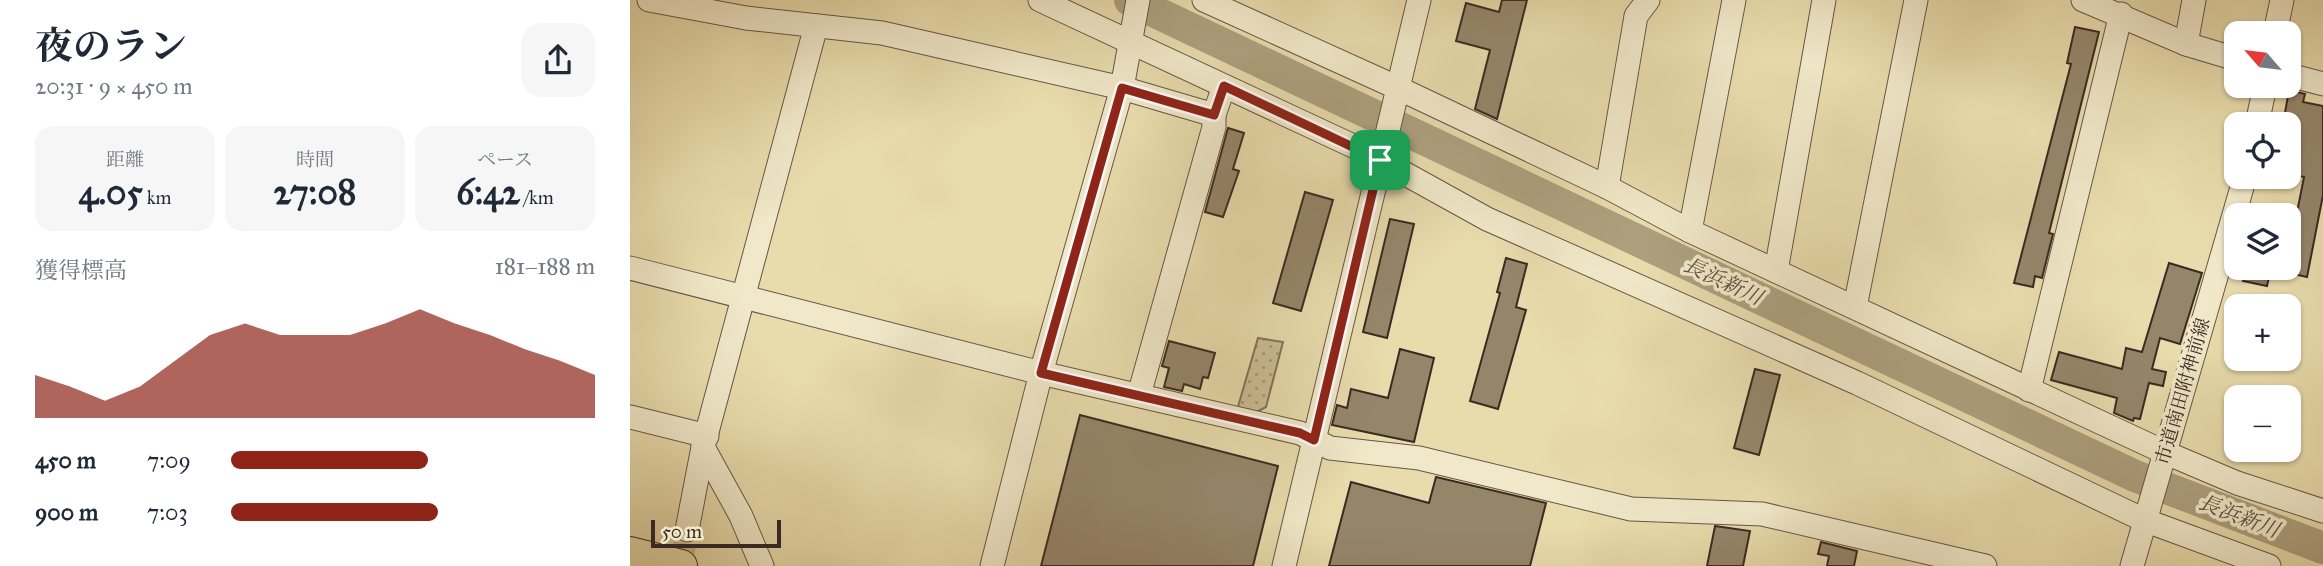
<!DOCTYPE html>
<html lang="ja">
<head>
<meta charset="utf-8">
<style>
	body { margin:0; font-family:"IM FELL Great Primer","Noto Serif JP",serif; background:#f6f6f7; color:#1f2937; height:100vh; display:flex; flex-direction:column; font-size:26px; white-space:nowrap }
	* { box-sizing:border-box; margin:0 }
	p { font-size:23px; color:#747a83 }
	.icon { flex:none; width:38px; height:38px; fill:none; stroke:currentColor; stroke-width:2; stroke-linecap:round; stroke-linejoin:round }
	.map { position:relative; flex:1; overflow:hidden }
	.drawer { display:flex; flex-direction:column; background:#fff; width:630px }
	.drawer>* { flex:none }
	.needle { width:46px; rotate:298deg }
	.controls { position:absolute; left:1594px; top:21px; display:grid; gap:14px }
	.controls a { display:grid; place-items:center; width:77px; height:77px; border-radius:14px; background:#fff; box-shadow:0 2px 5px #0004; font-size:35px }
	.scale { position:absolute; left:21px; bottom:18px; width:130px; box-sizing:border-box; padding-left:7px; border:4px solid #3b2a23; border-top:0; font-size:19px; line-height:24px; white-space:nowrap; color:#3b2a23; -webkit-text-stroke:5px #f0e8c9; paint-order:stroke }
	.pin { position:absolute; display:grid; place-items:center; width:60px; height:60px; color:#fff; margin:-30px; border-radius:14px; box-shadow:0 4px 10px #0006 }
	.round { display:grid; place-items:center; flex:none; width:74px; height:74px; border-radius:21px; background:#f6f6f7 }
	.overview { display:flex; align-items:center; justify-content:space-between; height:119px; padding:0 35px }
	h1 { font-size:38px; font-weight:700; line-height:52px }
	.metrics { display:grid; grid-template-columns:repeat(3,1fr); gap:10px; height:119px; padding:7px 35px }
	.metrics div { display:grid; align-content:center; border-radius:18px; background:#f6f6f7; text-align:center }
	.metrics b { font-size:35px; font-weight:700 }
	.metrics small { font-size:19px; font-weight:400 }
	.metrics p { font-size:19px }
	.chart { height:196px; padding:14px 35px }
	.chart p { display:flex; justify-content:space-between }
	.chart svg { width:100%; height:126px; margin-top:7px; fill:#8f2418; opacity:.7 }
	ul { padding:0 35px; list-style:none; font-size:23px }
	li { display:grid; grid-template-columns:112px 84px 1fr; align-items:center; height:52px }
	li i { height:18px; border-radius:9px; background:#8f2418 }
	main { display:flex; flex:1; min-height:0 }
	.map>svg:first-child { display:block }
</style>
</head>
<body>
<main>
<section class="drawer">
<div class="overview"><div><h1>夜のラン</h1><p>20:31 · 9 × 450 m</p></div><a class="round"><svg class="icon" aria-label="share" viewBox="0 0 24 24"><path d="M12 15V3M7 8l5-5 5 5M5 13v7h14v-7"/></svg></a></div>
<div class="metrics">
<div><p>距離</p><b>4.05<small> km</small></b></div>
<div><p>時間</p><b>27:08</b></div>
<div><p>ペース</p><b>6:42<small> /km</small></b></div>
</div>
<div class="chart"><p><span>獲得標高</span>181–188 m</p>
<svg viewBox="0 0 160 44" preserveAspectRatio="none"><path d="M0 44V29L10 33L20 38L30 33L40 24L50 15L60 11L70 15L80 15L90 15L100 11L110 6L120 11L130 15L140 20L150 24L160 29V44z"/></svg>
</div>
<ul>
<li><b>450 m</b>7:09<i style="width:54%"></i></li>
<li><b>900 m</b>7:03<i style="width:57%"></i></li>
</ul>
</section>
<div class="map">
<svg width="1693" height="566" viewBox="0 0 1693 566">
	<defs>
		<pattern id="grass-dots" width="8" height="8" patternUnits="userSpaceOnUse" patternTransform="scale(1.75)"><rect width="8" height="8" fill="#cbbd95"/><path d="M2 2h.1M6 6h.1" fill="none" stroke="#a69a79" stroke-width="1.8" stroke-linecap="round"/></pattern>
	</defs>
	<rect width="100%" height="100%" fill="#e8dbac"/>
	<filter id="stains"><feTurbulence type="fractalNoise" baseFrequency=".00286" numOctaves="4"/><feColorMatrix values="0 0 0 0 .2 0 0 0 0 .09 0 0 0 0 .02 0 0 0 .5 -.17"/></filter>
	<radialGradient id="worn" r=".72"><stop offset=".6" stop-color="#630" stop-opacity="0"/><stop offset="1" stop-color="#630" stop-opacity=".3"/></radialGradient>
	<path fill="url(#grass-dots)" stroke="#83745c" stroke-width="2" d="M628,338l25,4 -17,65 -13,7 -16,-4z"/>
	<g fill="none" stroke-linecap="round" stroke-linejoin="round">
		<path stroke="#ad9f7d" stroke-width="32" d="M500,0l1005,476 188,72"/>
	</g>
	<g fill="#95866a" stroke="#3b2a23" stroke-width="2">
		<path d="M872,0h25l-30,119 -22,-10 15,-59 -34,-9 10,-38 33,9z"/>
		<path d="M1445,27l24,5 -50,201 4,1 -11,44 -7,-2 -2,11 -19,-4 57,-219 -4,-1z"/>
		<path d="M1659,90l16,4 -2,8 20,4v89l-16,82 -18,-4v-20l15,-76 -15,-3v-50h-6z"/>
		<path d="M598,128l16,5 -11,36 6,2 -16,46 -18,-5z"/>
		<path d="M675,192l28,8 -32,111 -28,-8z"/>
		<path d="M760,219l24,5 -27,114 -24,-6z"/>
		<path d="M876,258l21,6 -11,43 10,3 -28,99 -28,-8 30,-108 -3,-1z"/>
		<path d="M1539,263l33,10 -22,71 -20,-6 -8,31 14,3 -3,14 -14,-3 -9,36 -6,-1 -1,3 -19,-8 3,-15 -66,-18 8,-28 63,17 4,-21 16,4z"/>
		<path d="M1616,268h25l-4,18 -24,-5z"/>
		<path d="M539,341l46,12 -7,25 -5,-1 -3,12 -16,-5 -2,7 -18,-4 5,-19 -7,-2z"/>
		<path d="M770,349l34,9 -20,84 -82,-17 5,-20 10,3 4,-19 37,9z"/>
		<path d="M1125,369l25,6 -21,80 -25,-7z"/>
		<path d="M450,415l198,51 -25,100h-212z"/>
		<path d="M806,477l110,26 -16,63h-201l22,-84 78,21z"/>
		<path d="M1085,526l35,5 -7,35h-36z"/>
		<path d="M1191,542l36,9 -3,15h-27l2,-10 -11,-2z"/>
	</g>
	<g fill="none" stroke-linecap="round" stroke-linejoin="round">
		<path stroke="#c5b891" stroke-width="23" stroke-dasharray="23 11" stroke-linecap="butt" d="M51,566l6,-36"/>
		<defs>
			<g id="minor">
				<path d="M19,0l97,18 136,15 240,55 92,27 10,-29"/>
				<path d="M410,0l326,152 121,67 370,164 287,137 125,46"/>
				<path d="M574,0l194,88 209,99 83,44 474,221 73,31 86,28"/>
				<path d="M1453,0l103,44 50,15"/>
				<path d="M1645,33l7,-33"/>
				<path d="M1556,44l8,-44"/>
				<path d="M1659,75l34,9"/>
				<path d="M1627,124l8,-38"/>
				<path d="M977,187l29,-171 12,-16"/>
				<path d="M1060,231l44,-231"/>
				<path d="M0,268l411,105 259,60 30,15 89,10 212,51 131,5 223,52"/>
				<path d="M1146,271l48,-271"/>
				<path d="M1225,307l61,-307"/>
				<path d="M1399,390l92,-376"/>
				<path d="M509,395l75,-268v-12"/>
				<path d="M0,417l77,19"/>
				<path d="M57,530l16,-83"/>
				<path d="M132,566l-21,-50 -38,-69 113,-421"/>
				<path d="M362,566l49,-193 81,-285 16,-88"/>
				<path d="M654,566l135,-566"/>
				<path d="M1502,566l113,-389"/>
			</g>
			<path id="highway" d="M0,553l51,13"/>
		</defs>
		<use href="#minor" stroke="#665645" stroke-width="25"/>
		<use href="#highway" stroke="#3b2a23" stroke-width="34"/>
		<use href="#minor" stroke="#f0e8c9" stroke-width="23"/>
		<use href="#highway" stroke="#e8dbac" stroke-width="32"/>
	</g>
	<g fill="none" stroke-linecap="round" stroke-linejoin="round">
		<defs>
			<path id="route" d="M594,86l156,74 -66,280 -14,-7 -259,-60 81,-285 92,27z"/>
		</defs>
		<use href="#route" stroke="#fff" stroke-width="14"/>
		<use href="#route" stroke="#8f2418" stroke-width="9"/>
	</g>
	<g text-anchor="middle" stroke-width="7" stroke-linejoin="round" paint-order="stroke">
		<g font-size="19" fill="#3b2a23" stroke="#f0e8c9">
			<text transform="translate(1552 391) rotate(-74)" y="7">市道南田附神前線</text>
		</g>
		<g font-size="21" font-style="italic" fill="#5d4d3e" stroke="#f0e8c9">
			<text transform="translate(1093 281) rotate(25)" y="7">長浜新川</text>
			<text transform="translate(1609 516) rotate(21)" y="7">長浜新川</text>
		</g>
	</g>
	<rect width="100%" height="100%" filter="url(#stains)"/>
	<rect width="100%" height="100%" fill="url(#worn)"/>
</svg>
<div class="controls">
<a><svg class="needle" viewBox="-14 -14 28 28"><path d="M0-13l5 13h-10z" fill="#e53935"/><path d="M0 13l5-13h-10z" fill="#747a83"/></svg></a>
<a><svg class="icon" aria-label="locate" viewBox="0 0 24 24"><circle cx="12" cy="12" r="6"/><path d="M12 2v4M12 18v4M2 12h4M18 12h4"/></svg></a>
<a><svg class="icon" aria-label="layers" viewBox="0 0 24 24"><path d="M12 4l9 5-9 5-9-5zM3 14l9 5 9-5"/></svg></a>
<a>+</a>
<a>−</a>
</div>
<div class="scale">50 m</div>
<div class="pin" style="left:750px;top:160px;background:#1e9e55"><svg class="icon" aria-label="arrive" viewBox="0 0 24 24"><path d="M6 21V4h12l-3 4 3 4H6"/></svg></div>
</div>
</main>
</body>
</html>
